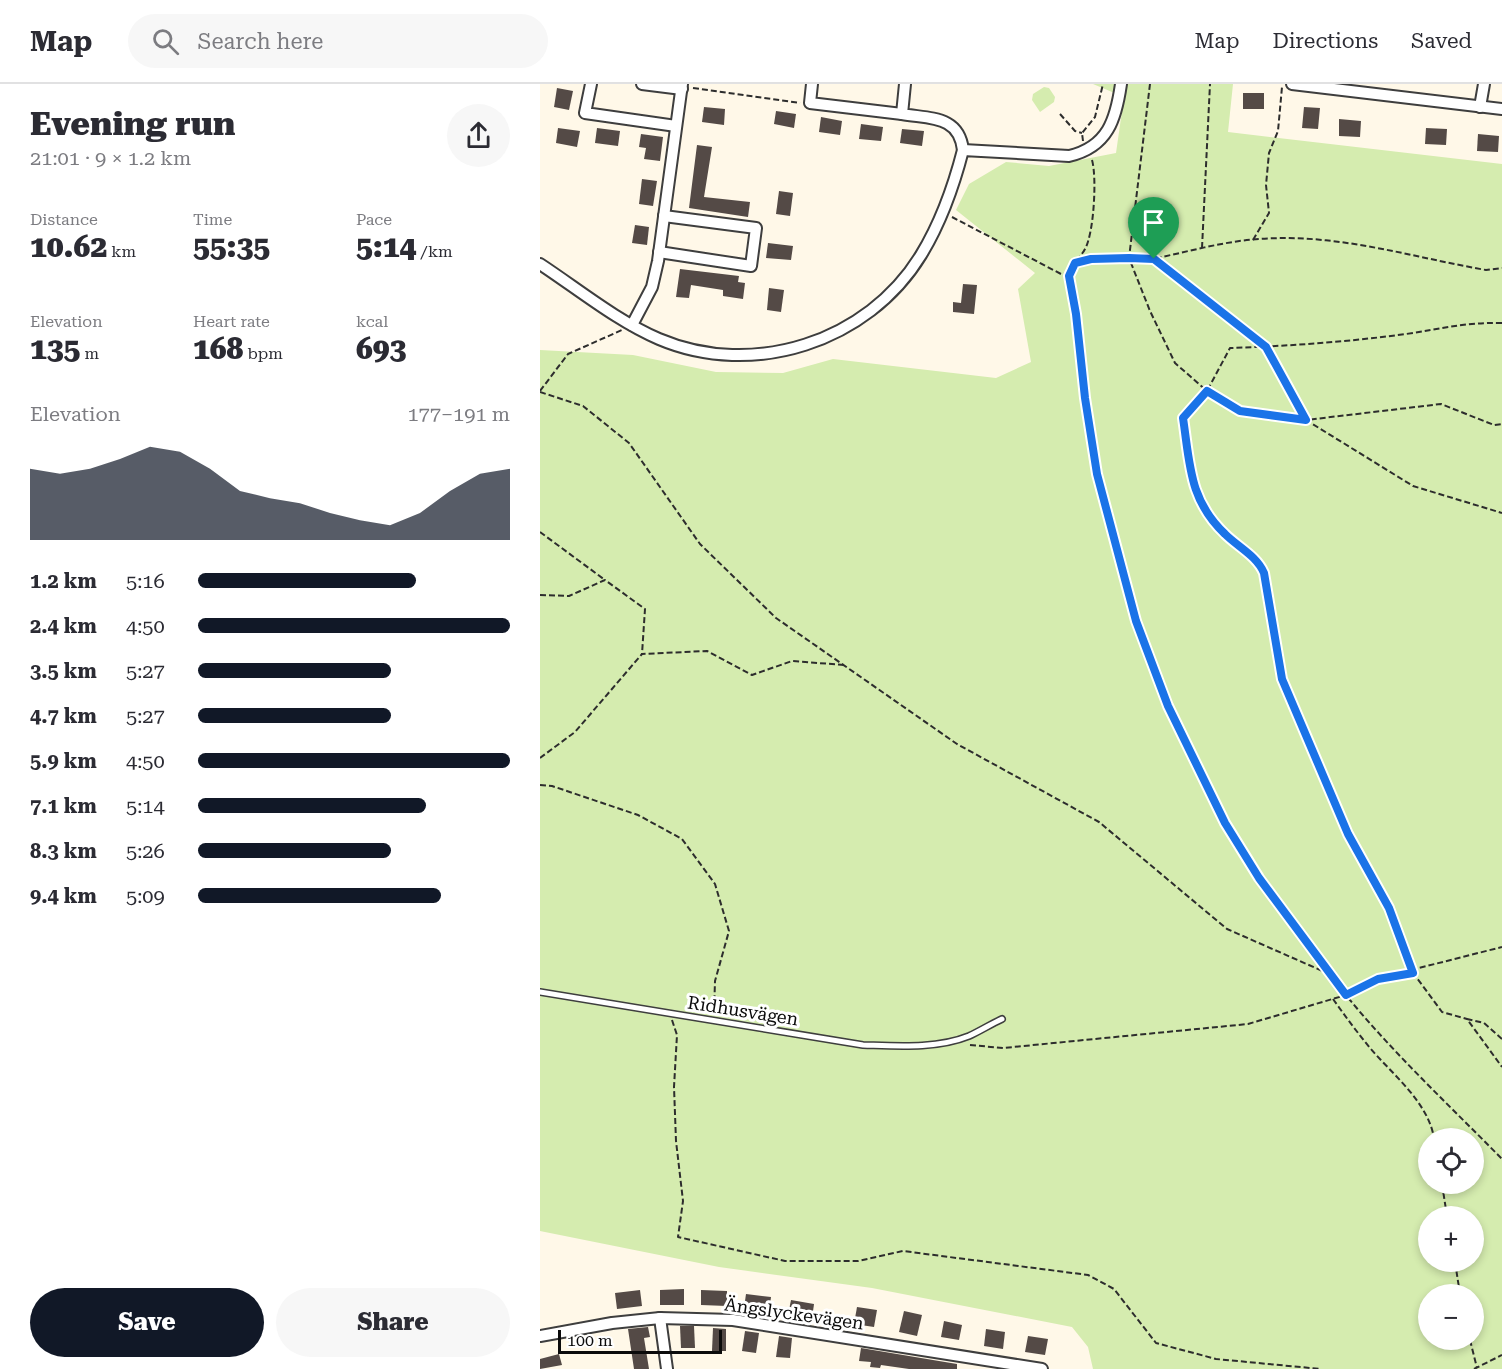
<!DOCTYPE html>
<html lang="en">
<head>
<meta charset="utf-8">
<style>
	body { margin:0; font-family:"Roboto Serif",serif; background:#f7f7f7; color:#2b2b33; height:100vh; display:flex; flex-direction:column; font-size:22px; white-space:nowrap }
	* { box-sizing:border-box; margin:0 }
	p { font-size:20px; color:#7c7c81 }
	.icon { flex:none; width:33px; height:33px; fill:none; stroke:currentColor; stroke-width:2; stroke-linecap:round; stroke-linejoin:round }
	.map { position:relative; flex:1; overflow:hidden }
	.side { display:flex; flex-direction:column; background:#fff; width:540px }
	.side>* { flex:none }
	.fabs { position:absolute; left:878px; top:1044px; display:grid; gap:12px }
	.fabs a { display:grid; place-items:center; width:66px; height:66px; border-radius:50%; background:#fff; box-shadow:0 3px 9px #0003; font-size:30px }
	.scale { position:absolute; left:18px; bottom:15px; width:164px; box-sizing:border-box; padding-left:6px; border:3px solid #0b0b0b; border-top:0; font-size:16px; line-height:21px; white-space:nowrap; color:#0b0b0b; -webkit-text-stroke:4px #fff; paint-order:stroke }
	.pin { position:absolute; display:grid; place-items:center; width:51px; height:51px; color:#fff; margin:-62px -26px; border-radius:50% 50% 50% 0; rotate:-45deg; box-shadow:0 0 6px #0007 }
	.pin .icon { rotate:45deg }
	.round { display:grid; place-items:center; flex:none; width:63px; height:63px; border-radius:32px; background:#f7f7f7 }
	.overview { display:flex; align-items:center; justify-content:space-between; height:102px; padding:0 30px }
	h1 { font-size:33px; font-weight:800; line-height:45px }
	.figures { display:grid; grid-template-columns:repeat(3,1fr); gap:9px; height:102px; padding:6px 30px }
	.figures div { display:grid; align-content:center }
	.figures b { font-size:30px; font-weight:800 }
	.figures small { font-size:16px; font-weight:400 }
	.figures p { font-size:16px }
	.chart { height:168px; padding:12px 30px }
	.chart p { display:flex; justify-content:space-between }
	.chart svg { width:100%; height:108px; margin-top:6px; fill:#111827; opacity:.7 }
	.action { display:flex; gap:12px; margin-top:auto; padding:12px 30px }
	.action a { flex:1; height:69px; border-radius:36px; background:#111827; color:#fff; font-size:24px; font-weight:800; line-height:69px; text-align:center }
	.action a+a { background:#f7f7f7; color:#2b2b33 }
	ul { padding:0 30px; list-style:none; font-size:20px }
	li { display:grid; grid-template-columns:96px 72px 1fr; align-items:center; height:45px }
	li i { height:15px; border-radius:8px; background:#111827 }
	header { display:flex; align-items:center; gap:36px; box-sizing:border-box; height:84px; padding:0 30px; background:#fff; border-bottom:2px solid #e1e1e2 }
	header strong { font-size:28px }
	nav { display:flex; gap:33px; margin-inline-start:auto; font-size:21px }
	.search { width:420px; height:54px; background:#f7f7f7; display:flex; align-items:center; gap:15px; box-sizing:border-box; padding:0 21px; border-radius:33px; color:#7c7c81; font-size:22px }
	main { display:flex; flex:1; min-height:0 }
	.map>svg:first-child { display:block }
</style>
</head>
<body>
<header>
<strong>Map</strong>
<div class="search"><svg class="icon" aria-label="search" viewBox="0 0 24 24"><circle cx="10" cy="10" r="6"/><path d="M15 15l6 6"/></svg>Search here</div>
<nav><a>Map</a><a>Directions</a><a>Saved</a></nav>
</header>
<main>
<section class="side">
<div class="overview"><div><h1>Evening run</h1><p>21:01 · 9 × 1.2 km</p></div><a class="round"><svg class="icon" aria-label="share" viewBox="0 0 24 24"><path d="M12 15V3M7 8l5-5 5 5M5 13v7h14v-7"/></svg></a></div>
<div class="figures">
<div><p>Distance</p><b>10.62<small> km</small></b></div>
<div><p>Time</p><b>55:35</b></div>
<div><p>Pace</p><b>5:14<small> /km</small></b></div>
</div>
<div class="figures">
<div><p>Elevation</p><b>135<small> m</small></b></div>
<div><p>Heart rate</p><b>168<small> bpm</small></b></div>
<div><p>kcal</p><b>693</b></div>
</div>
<div class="chart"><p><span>Elevation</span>177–191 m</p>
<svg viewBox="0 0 160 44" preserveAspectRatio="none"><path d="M0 44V15L10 17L20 15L30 11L40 6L50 8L60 15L70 24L80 27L90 29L100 33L110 36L120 38L130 33L140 24L150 17L160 15V44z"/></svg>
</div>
<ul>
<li><b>1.2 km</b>5:16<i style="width:70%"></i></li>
<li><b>2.4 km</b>4:50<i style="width:100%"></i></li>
<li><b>3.5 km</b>5:27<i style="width:62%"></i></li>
<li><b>4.7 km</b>5:27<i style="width:62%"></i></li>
<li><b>5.9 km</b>4:50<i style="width:100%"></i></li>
<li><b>7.1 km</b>5:14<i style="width:73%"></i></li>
<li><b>8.3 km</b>5:26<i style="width:62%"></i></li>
<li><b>9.4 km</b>5:09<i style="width:78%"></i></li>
</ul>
<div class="action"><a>Save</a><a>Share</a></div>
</section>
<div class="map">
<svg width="962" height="1285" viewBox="0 0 962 1285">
	<rect width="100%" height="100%" fill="#fff8e8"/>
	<g fill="#d5ecaf" fill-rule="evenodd">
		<path d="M553,0h140l-5,48 274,32v1205h-409l-5,-22 -16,-20 -200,-39 -153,-21 -179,-36v-881l93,5 83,17 67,1 50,-14 163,19 35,-16 -13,-73 17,-16 -79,-63 13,-26 37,-22 43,4 67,-13 8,-56zM888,1054h45v46h-45zM888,1132h45v46h-45zM888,1210h45v46h-45z"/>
		<path d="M504,3l5,1 6,9 -1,5 -14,10 -8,-12 1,-6z"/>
	</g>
	<g fill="#544a46">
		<path d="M17,4l16,3 -4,19 -15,-3z"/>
		<rect x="703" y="9" width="21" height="16"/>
		<path d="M164,23l21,2 -1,16 -22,-3z"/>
		<path d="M764,23l16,1 -2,21 -16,-1z"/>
		<path d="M236,27l20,3 -2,14 -20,-4z"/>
		<path d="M281,33l21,4 -2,14 -21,-3z"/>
		<path d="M799,35l22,2 -1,16 -21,-1z"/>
		<path d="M321,40l22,3 -2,14 -22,-2z"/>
		<path d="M18,44l22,3 -3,16 -21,-4z"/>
		<path d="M57,44l23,3 -2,15 -23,-3z"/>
		<path d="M886,44l21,1 -1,16 -21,-1z"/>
		<path d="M362,45l22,2 -2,15 -22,-3z"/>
		<path d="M101,50l22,3 -3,24 -16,-2 2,-11 -7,-1z"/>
		<path d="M938,50l21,2 -1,16 -21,-1z"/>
		<path d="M157,61l15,2 -8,50 46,5 -2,15 -59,-9z"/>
		<path d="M102,95l15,2 -4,25 -14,-2z"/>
		<path d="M239,107l14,2 -3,23 -14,-2z"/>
		<path d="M95,141l14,2 -2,18 -15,-2z"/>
		<path d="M228,159l25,3 -2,14 -25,-2z"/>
		<path d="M140,185l59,7 -1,6 7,1 -2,16 -20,-3v-6l-32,-5 -2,13 -13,-1z"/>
		<path d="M423,200l14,1 -3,29 -21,-2v-10l8,1z"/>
		<path d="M229,204l15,2 -3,22 -14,-2z"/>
		<path d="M144,1205v16h-24v-15z"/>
		<path d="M100,1206l2,16 -25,3 -2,-16z"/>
		<path d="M161,1206l26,1v15l-26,-1z"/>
		<path d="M206,1210l25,3 -2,15 -25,-4z"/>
		<path d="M251,1216l23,4 -2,15 -24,-4z"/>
		<path d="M317,1223l20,3 -3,17 -20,-3z"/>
		<path d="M364,1227l18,4 -5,21 -18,-4z"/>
		<path d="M404,1237l18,4 -3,15 -18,-3z"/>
		<path d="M140,1242h14l1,22h-14z"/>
		<path d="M108,1243l2,10 -6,1 5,31h-15l-6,-40z"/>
		<path d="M173,1244l13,1v22h-14z"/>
		<path d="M446,1245l19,3 -2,17 -19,-3z"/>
		<path d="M205,1247l14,2 -3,20 -14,-2z"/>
		<path d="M239,1252l13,2 -2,20 -14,-1z"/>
		<path d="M488,1252l20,3 -3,16 -20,-3z"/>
		<path d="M321,1264l96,16v5h-48l-28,-4 -1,3 -10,-1 1,-5 -12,-1z"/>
		<path d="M19,1270l3,11 -22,4v-10z"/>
	</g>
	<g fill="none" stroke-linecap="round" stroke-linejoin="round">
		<defs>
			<path id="service" d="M0,908l323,53c34,1 74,4 106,-9 11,-5 22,-12 33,-17"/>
			<g id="minor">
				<path d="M51,0l-6,29 91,13"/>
				<path d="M102,0l40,5"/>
				<path d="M272,0l-2,19 92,11"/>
				<path d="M365,0l-3,30c28,5 57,1 61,36"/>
				<path d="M752,0l210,25"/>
				<path d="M940,23l4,-23"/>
				<path d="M119,168l92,14 5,-38 -92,-12"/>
				<path d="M0,180c38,25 77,57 119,75 94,40 209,3 262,-84 19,-31 33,-70 42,-105l106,6c39,-9 47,-37 52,-72"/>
				<path d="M92,241l20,-38 6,-26 24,-177"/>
				<path d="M120,1234l7,51"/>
				<path d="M0,1252l72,-13 48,-5 73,2 309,49"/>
			</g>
		</defs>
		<use href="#service" stroke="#3e3e3e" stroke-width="8"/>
		<use href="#minor" stroke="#3e3e3e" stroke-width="14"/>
		<g stroke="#2d2d2d" stroke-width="2" stroke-dasharray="6 3" stroke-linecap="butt">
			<path d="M610,0l-21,174 21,53 25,52 32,28 -24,27 12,77 30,40 36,32 18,81 3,31 66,155 41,74 1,8 12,21 9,33 31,42 25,7"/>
			<path d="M153,4l107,15"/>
			<path d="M520,30l15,17 7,2"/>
			<path d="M543,57l-1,-8 13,-16 8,-33"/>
			<path d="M552,76c5,17 2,73 -7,89 -4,8 -14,15 -16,24 -2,7 4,20 5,28 5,33 6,68 11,101 35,226 116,414 260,592 48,59 104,111 157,165"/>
			<path d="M412,133l109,57 8,-1"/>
			<path d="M713,156l16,-27 -3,-28 3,-32 9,-22 4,-44"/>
			<path d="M662,164l8,-164"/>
			<path d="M614,175l112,88 40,73 107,66 89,27"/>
			<path d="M535,179c29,-8 56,0 82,-5 34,-7 68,-17 103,-19 77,-6 151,18 226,31l16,-2"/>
			<path d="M962,239c-36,-1 -62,6 -96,11 -59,8 -118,12 -176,14l-23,43 34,20 65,9 135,-16 53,21 8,-1"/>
			<path d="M0,307l28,-37 54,-24"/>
			<path d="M0,308l43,14 46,37 71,101 76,74 181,126 142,78 128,107 100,44"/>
			<path d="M0,448l65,48"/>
			<path d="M0,511l29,1 36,-16 40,29 -3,45"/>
			<path d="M0,674l35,-26 67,-78 65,-3 45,24 40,-14 52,4"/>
			<path d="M0,701l12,1 86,29 44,24 33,45 14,47 -14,50 -1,32"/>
			<path d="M871,886l91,-23"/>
			<path d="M793,915c12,17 24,33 37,49 23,27 58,54 64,90"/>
			<path d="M132,936l5,15 -3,52 2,54 7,60 -5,36 107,24h73l45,-10 185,24 26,14 42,54 60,16 105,10"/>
			<path d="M962,955l-18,-16 -17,-4 35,48"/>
			<path d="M430,961l33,3 245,-24 98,-29 32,-16 35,-6"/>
			<path d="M902,1100l5,32"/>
			<path d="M915,1178l5,32"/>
			<path d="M930,1256l7,28"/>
			<path d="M934,1285l28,-14"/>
		</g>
		<use href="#service" stroke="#fff" stroke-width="5"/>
		<use href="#minor" stroke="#fff" stroke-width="10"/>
	</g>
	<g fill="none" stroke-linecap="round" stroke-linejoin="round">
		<defs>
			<path id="route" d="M589,174l25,1 112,88 40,73 -66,-9 -33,-20 -24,27c7,46 6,82 42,116 13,13 32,22 39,39l18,106 66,155 41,74 24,65 -35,6 -32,16 -87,-117 -34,-55 -57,-117 -32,-85 -39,-147 -12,-76 -9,-84 -7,-38 6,-13 16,-4z"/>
		</defs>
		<use href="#route" stroke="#fff" stroke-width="12"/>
		<use href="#route" stroke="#1a73e8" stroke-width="8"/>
	</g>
	<g text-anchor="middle" stroke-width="6" stroke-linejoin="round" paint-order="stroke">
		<g font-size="18" fill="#0b0b0b" stroke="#fff">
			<text transform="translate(203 927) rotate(9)" y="6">Ridhusvägen</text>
			<text transform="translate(254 1230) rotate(8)" y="6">Ängslyckevägen</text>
		</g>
	</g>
</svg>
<div class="fabs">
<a><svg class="icon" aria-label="locate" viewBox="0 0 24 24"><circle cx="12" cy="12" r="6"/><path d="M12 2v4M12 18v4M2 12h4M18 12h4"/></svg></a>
<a>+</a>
<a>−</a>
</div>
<div class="scale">100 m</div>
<div class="pin" style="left:614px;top:175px;background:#1e9e55"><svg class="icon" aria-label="arrive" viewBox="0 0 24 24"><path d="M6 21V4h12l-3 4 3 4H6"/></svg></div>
</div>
</main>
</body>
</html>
